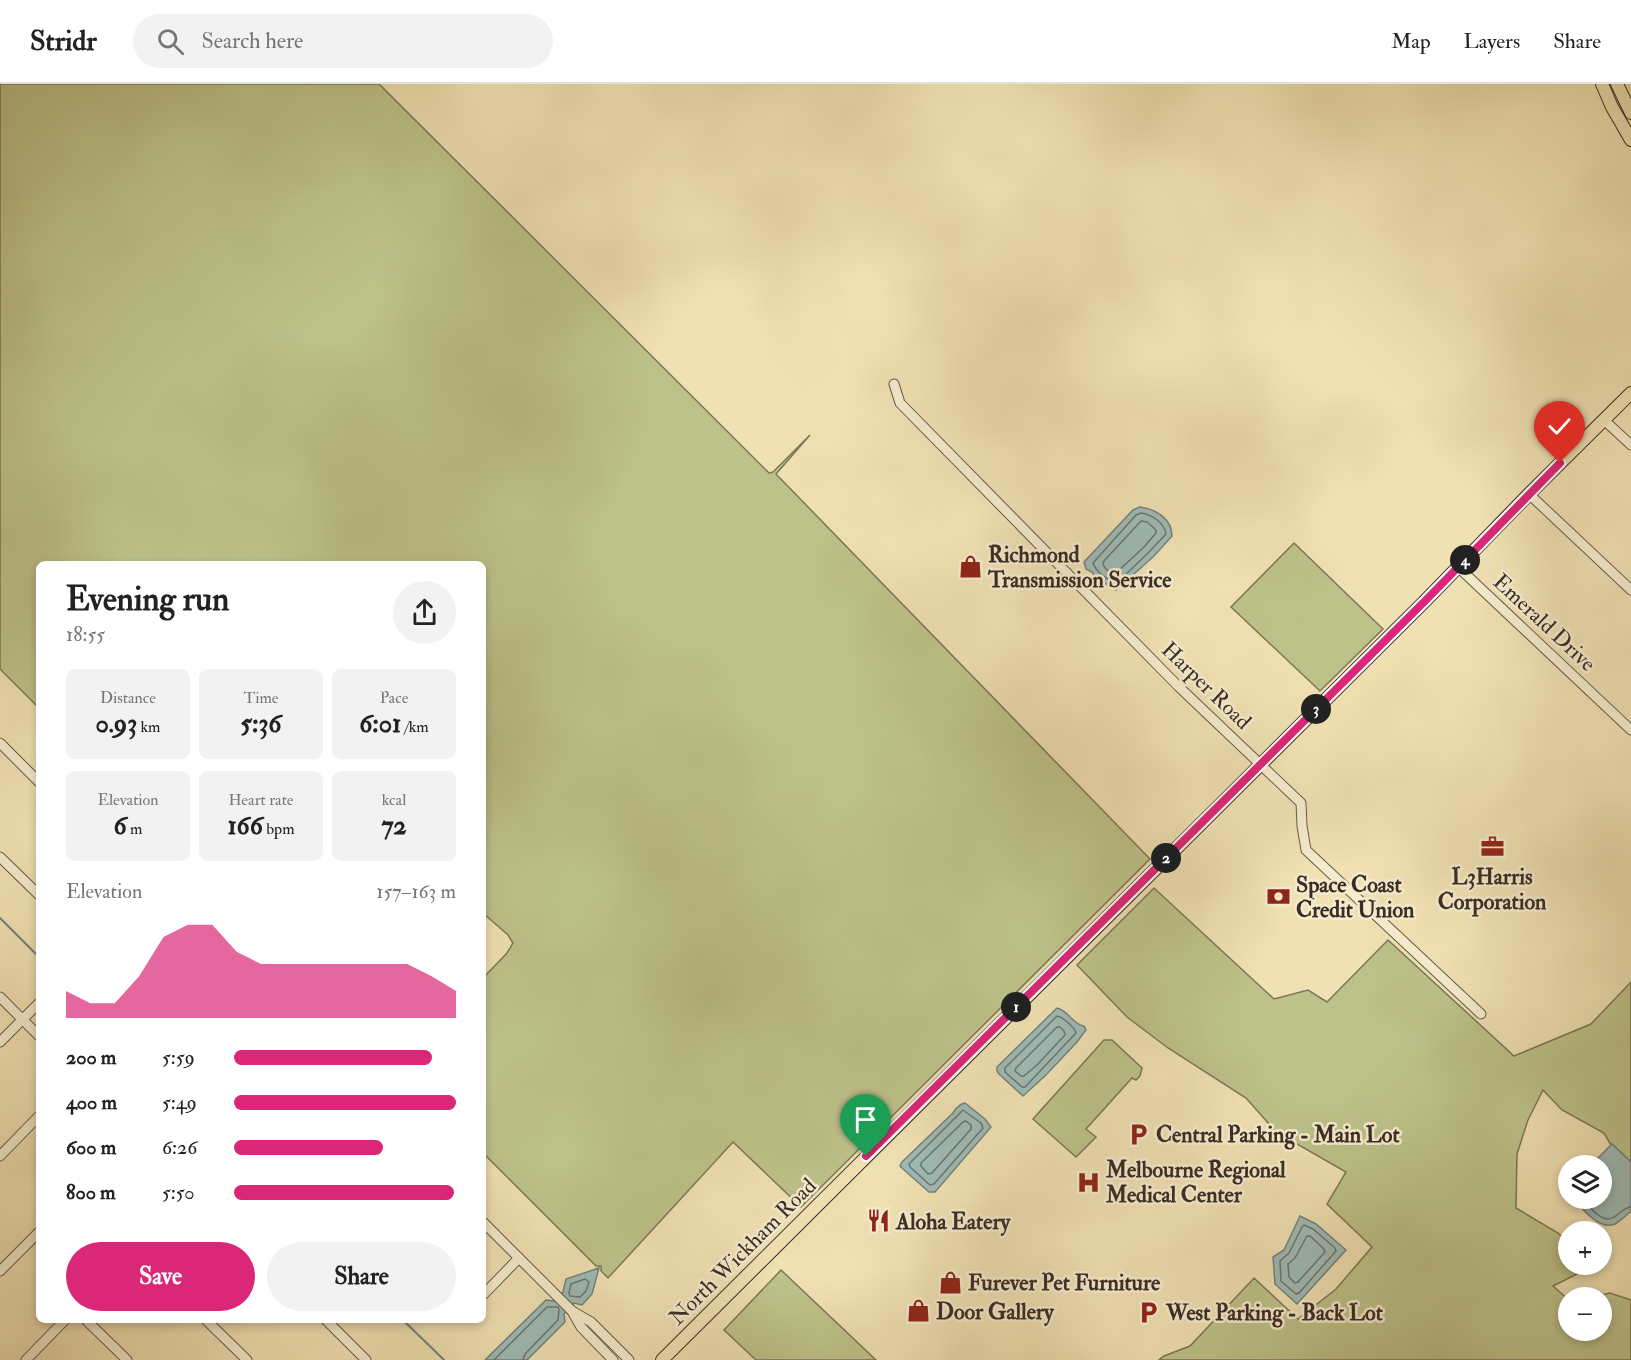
<!DOCTYPE html>
<html lang="en">
<head>
<meta charset="utf-8">
<style>
	body { margin:0; font-family:"IM FELL Double Pica",serif; background:#f2f2f2; color:#222; height:100vh; display:flex; flex-direction:column; font-size:22px; white-space:nowrap }
	* { box-sizing:border-box; margin:0 }
	p { font-size:20px; color:#767676 }
	.icon { flex:none; width:33px; height:33px; fill:none; stroke:currentColor; stroke-width:2; stroke-linecap:round; stroke-linejoin:round }
	.map { position:relative; flex:1; overflow:hidden }
	.panel { position:absolute; left:36px; top:477px; width:450px; height:762px; display:flex; flex-direction:column; background:#fff; border-radius:9px; box-shadow:0 3px 9px #0003 }
	.panel>* { flex:none }
	.fabs { position:absolute; left:1558px; top:1071px; display:grid; gap:12px }
	.fabs a { display:grid; place-items:center; width:54px; height:54px; border-radius:50%; background:#fff; box-shadow:0 3px 9px #0003; font-size:30px }
	.pin { position:absolute; display:grid; place-items:center; width:51px; height:51px; color:#fff; margin:-62px -26px; border-radius:50% 50% 50% 0; rotate:-45deg; box-shadow:0 0 6px #0007 }
	.pin .icon { rotate:45deg }
	.km { position:absolute; width:30px; height:30px; margin:-15px; border-radius:50%; background:#222; color:#fff; font-size:16px; line-height:30px; text-align:center }
	.round { display:grid; place-items:center; flex:none; width:63px; height:63px; border-radius:32px; background:#f2f2f2 }
	.headline { display:flex; align-items:center; justify-content:space-between; height:102px; padding:0 30px }
	h1 { font-size:33px; font-weight:700; line-height:45px }
	.stats { display:grid; grid-template-columns:repeat(3,1fr); gap:9px; height:102px; padding:6px 30px }
	.stats div { display:grid; align-content:center; border-radius:9px; background:#f2f2f2; text-align:center }
	.stats b { font-size:26px; font-weight:700 }
	.stats small { font-size:16px; font-weight:400 }
	.stats p { font-size:16px }
	.chart { height:168px; padding:12px 30px }
	.chart p { display:flex; justify-content:space-between }
	.chart svg { width:100%; height:108px; margin-top:6px; fill:#db2777; opacity:.7 }
	.primary-button { display:flex; gap:12px; margin-top:auto; padding:12px 30px }
	.primary-button a { flex:1; height:69px; border-radius:36px; background:#db2777; color:#fff; font-size:24px; font-weight:700; line-height:69px; text-align:center }
	.primary-button a+a { background:#f2f2f2; color:#222 }
	ul { padding:0 30px; list-style:none; font-size:20px }
	li { display:grid; grid-template-columns:96px 72px 1fr; align-items:center; height:45px }
	li i { height:15px; border-radius:8px; background:#db2777 }
	header { display:flex; align-items:center; gap:36px; box-sizing:border-box; height:84px; padding:0 30px; background:#fff; border-bottom:2px solid #e0e0e0 }
	header strong { font-size:28px }
	nav { display:flex; gap:33px; margin-inline-start:auto; font-size:21px }
	.search { width:420px; height:54px; background:#f2f2f2; display:flex; align-items:center; gap:15px; box-sizing:border-box; padding:0 21px; border-radius:33px; color:#767676; font-size:22px }
	.map>svg:first-child { display:block }
</style>
</head>
<body>
<header>
<strong>Stridr</strong>
<div class="search"><svg class="icon" aria-label="search" viewBox="0 0 24 24"><circle cx="10" cy="10" r="6"/><path d="M15 15l6 6"/></svg>Search here</div>
<nav><a>Map</a><a>Layers</a><a>Share</a></nav>
</header>
<div class="map">
<svg width="1631" height="1276" viewBox="0 0 1631 1276">
	<rect width="100%" height="100%" fill="#f0e1b3"/>
	<filter id="stains"><feTurbulence type="fractalNoise" baseFrequency=".00333" numOctaves="4"/><feColorMatrix values="0 0 0 0 .2 0 0 0 0 .09 0 0 0 0 .02 0 0 0 .5 -.17"/></filter>
	<radialGradient id="worn" r=".72"><stop offset=".6" stop-color="#630" stop-opacity="0"/><stop offset="1" stop-color="#630" stop-opacity=".3"/></radialGradient>
	<g fill="#bdc28a" stroke="#7c7758" stroke-width="1.5">
		<path d="M0,0h379l390,389 4,-1 37,-37 -34,39 374,385 -349,348 -68,-65 -125,136 -7,-7v-5h-5l-113,-113v-175l24,-25 6,-10 -5,-8 -25,-22v-349h-444v144l-39,-39z"/>
		<path d="M1294,459l89,86 -63,62 -89,-84z"/>
		<path d="M1154,804l120,111 34,-9 19,12 61,-62 126,116 77,-32 40,-42v180l-19,-18 -1,1 -7,-12 -42,-23 -19,-20 -15,30 -11,34 -1,54 42,25 11,10v21l13,1 -5,9 -24,12 16,14v30h33v-32l-11,-1 19,-4 21,7v60h-472l5,-4 26,-10 64,-68 44,41 38,-30 36,-42 -45,-43 19,-32 -70,-40 -30,-34 -78,-50 -41,-31 -50,-52z"/>
		<path d="M1104,956h8l30,28 -2,8 -4,4 -4,-2 -46,51 10,8 -20,20 -43,-38z"/>
		<path d="M781,1186l95,90h-120l-32,-30z"/>
	</g>
	<g fill="#9ebbb6" stroke="#77827c" stroke-width="1.5">
		<path d="M1140,423c16,2 32,12 32,29l-18,20 -38,34 -20,-12 -4,-6 -6,-3 -2,-7 49,-52z"/>
		<path d="M1057,924c11,2 15,16 27,18l2,4 -9,12 -31,33 -23,21 -24,-22 -2,-3v-4z"/>
		<path d="M965,1019l20,16 6,8 -56,65h-6l-26,-23 -3,-3 2,-4 51,-49c3,-5 6,-9 12,-10z"/>
		<path d="M1612,1060l19,18v49c-5,4 -10,10 -16,13 -15,7 -33,-15 -40,-25l27,-1v-32l-11,-1z"/>
		<path d="M1300,1132l16,8 30,26 -49,54 -22,-20 -2,-27 11,-7z"/>
		<path d="M599,1184l-7,26 -10,11 -8,-2 -10,11 1,8 -38,38h-42l61,-60 8,1 9,-9 3,-13z"/>
	</g>
	<g fill="none" stroke-linecap="round" stroke-linejoin="round">
		<g stroke="#6d746e" stroke-width="1.5">
			<path d="M1141,429c11,2 23,9 25,21l-17,18 -31,30h-4c-9,-4 -18,-10 -21,-19l43,-48z"/>
			<path d="M1141,437l6,1 9,8v3l-12,14 -28,26c-6,1 -13,-5 -13,-11z"/>
			<path d="M1057,932c6,1 18,12 19,17l-51,54h-3l-17,-15v-4z"/>
			<path d="M1057,943h3l4,4 1,4 -28,30 -13,11h-3l-6,-5 1,-3z"/>
			<path d="M963,1026l18,13 2,5 -49,56 -4,1 -20,-18 -1,-3z"/>
			<path d="M963,1038l3,-1 5,4v4l-39,44 -4,1 -7,-8v-3z"/>
			<path d="M1582,1114c7,8 20,27 32,19 7,-4 9,-9 17,-10"/>
			<path d="M1304,1141l9,4 22,19 1,3 -37,42 -3,1 -15,-13 -1,-20 9,-8 13,-26z"/>
			<path d="M1307,1152h3l14,13 1,3 -27,30 -3,1 -6,-6 -1,-13 7,-6z"/>
			<path d="M585,1195l4,3 -3,9 -6,6 -10,-1 -1,-3 2,-9z"/>
			<path d="M494,1276l53,-53h11l1,3 -1,10 -33,34 -2,6"/>
		</g>
		<g stroke="#77827c" stroke-width="2">
			<path d="M0,834l39,39"/>
			<path d="M403,1236l41,40"/>
		</g>
		<defs>
			<g id="minor">
				<path d="M894,300l6,19 278,283 123,117 1,23 4,24 175,164"/>
				<path d="M1604,336l27,25"/>
				<path d="M1529,410l102,96"/>
				<path d="M1458,483l173,163"/>
				<path d="M0,659l39,39"/>
				<path d="M0,773l39,38"/>
				<path d="M0,913l39,39"/>
				<path d="M0,958l39,-39"/>
				<path d="M0,1072l39,-40"/>
				<path d="M483,1138l89,89 19,11 38,38"/>
				<path d="M0,1187l39,-39"/>
				<path d="M483,1211l36,-37"/>
				<path d="M572,1227l9,16 32,33"/>
				<path d="M86,1236l41,40"/>
				<path d="M206,1236l41,40"/>
				<path d="M326,1236l40,40"/>
				<path d="M26,1276l39,-40"/>
			</g>
			<g id="major">
				<path d="M1602,0l10,23 19,33"/>
				<path d="M1617,0l14,29"/>
				<path d="M662,1276l763,-759 104,-107 102,-101"/>
			</g>
		</defs>
		<use href="#minor" stroke="#695948" stroke-width="11"/>
		<use href="#major" stroke="#3c2c25" stroke-width="14"/>
		<use href="#minor" stroke="#f5ecce" stroke-width="9"/>
		<use href="#major" stroke="#f0e1b3" stroke-width="12"/>
	</g>
	<g fill="none" stroke-linecap="round" stroke-linejoin="round">
		<defs>
			<path id="route" d="M866,1072l559,-555 135,-138"/>
		</defs>
		<use href="#route" stroke="#fff" stroke-width="12"/>
		<use href="#route" stroke="#db2777" stroke-width="8"/>
	</g>
	<defs>
		<symbol id="shop-bare" viewBox="-9 -9 18 18"><path d="M-5-2.5h2.3a2.7 3.5 0 0 1 5.4 0H5L5.5 6h-11ZM-1.5-2.5h3a1.5 2.3 0 0 0-3 0Z" fill="#8f2418" stroke="#f5ecce" stroke-width="2.5" paint-order="stroke"/></symbol>
		<symbol id="office-bare" viewBox="-9 -9 18 18"><path d="M-6-3h4V-5.5h4V-3h4V5H-6ZM-1-4.5V-3h2v-1.5ZM-6 0V1H6V0Z" fill="#8f2418" stroke="#f5ecce" stroke-width="2.5" paint-order="stroke"/></symbol>
		<symbol id="bank-bare" viewBox="-9 -9 18 18"><path d="M-6-4H6V4H-6ZM0-2.3a2.3 2.3 0 1 0 0 4.6a2.3 2.3 0 1 0 0-4.6Z" fill="#8f2418" stroke="#f5ecce" stroke-width="2.5" paint-order="stroke"/></symbol>
		<symbol id="parking-bare" viewBox="-9 -9 18 18"><path d="M-3.5-5.5H1a3.5 3.5 0 0 1 0 7H-1V5.5H-3.5ZM-1-3.4V-.6H.8a1.4 1.4 0 0 0 0-2.8Z" fill="#8f2418" stroke="#f5ecce" stroke-width="2.5" paint-order="stroke"/></symbol>
		<symbol id="hospital-bare" viewBox="-9 -9 18 18"><path d="M-5-5h3v3.5h4V-5h3V5h-3V1.5h-4V5h-3Z" fill="#8f2418" stroke="#f5ecce" stroke-width="2.5" paint-order="stroke"/></symbol>
		<symbol id="restaurant-bare" viewBox="-9 -9 18 18"><path d="M-5-6h1v4h1v-4h1v4h1v-4h1v5L-1.5 .5V6h-2V.5L-5-1ZM5-6V6H3V1.5H1.5Q1.5-4 5-6Z" fill="#8f2418" stroke="#f5ecce" stroke-width="2.5" paint-order="stroke"/></symbol>
	</defs>
	<g fill-rule="evenodd">
		<use href="#shop-bare" x="954" y="466" width="33" height="33"/>
		<use href="#office-bare" x="1476" y="746" width="33" height="33"/>
		<use href="#bank-bare" x="1262" y="796" width="33" height="33"/>
		<use href="#parking-bare" x="1122" y="1034" width="33" height="33"/>
		<use href="#hospital-bare" x="1072" y="1082" width="33" height="33"/>
		<use href="#restaurant-bare" x="862" y="1120" width="33" height="33"/>
		<use href="#shop-bare" x="934" y="1182" width="33" height="33"/>
		<use href="#shop-bare" x="902" y="1210" width="33" height="33"/>
		<use href="#parking-bare" x="1132" y="1212" width="33" height="33"/>
	</g>
	<g text-anchor="middle" stroke-width="5" stroke-linejoin="round" paint-order="stroke">
		<g font-size="22" font-weight="bold" fill="#3c2c25" stroke="#f5ecce" text-anchor="start">
			<text x="988" y="478">Richmond<tspan x="988" dy="25">Transmission Service</tspan></text>
			<text x="1492" y="800" text-anchor="middle">L3Harris<tspan x="1492" dy="25">Corporation</tspan></text>
			<text x="1296" y="808">Space Coast<tspan x="1296" dy="25">Credit Union</tspan></text>
			<text x="1156" y="1058">Central Parking - Main Lot</text>
			<text x="1106" y="1093">Melbourne Regional<tspan x="1106" dy="25">Medical Center</tspan></text>
			<text x="896" y="1145">Aloha Eatery</text>
			<text x="968" y="1206">Furever Pet Furniture</text>
			<text x="936" y="1235">Door Gallery</text>
			<text x="1166" y="1236">West Parking - Back Lot</text>
		</g>
		<g font-size="22" fill="#3c2c25" stroke="#f5ecce">
			<text transform="translate(1545 538) rotate(43)" y="8">Emerald Drive</text>
			<text transform="translate(1207 601) rotate(44)" y="8">Harper Road</text>
			<text transform="translate(742 1167) rotate(-45)" y="8">North Wickham Road</text>
		</g>
	</g>
	<rect width="100%" height="100%" filter="url(#stains)"/>
	<rect width="100%" height="100%" fill="url(#worn)"/>
</svg>
<div class="fabs">
<a><svg class="icon" aria-label="layers" viewBox="0 0 24 24"><path d="M12 4l9 5-9 5-9-5zM3 14l9 5 9-5"/></svg></a>
<a>+</a>
<a>−</a>
</div>
<div class="pin" style="left:866px;top:1072px;background:#1e9e55"><svg class="icon" aria-label="arrive" viewBox="0 0 24 24"><path d="M6 21V4h12l-3 4 3 4H6"/></svg></div>
<div class="pin" style="left:1560px;top:379px;background:#d93025"><svg class="icon" aria-label="check" viewBox="0 0 24 24"><path d="M5 12l5 5 9-10"/></svg></div>
<b class="km" style="left:1016px;top:923px">1</b>
<b class="km" style="left:1166px;top:774px">2</b>
<b class="km" style="left:1316px;top:625px">3</b>
<b class="km" style="left:1465px;top:476px">4</b>
<section class="panel">
<div class="headline"><div><h1>Evening run</h1><p>18:55</p></div><a class="round"><svg class="icon" aria-label="share" viewBox="0 0 24 24"><path d="M12 15V3M7 8l5-5 5 5M5 13v7h14v-7"/></svg></a></div>
<div class="stats">
<div><p>Distance</p><b>0.93<small> km</small></b></div>
<div><p>Time</p><b>5:36</b></div>
<div><p>Pace</p><b>6:01<small> /km</small></b></div>
</div>
<div class="stats">
<div><p>Elevation</p><b>6<small> m</small></b></div>
<div><p>Heart rate</p><b>166<small> bpm</small></b></div>
<div><p>kcal</p><b>72</b></div>
</div>
<div class="chart"><p><span>Elevation</span>157–163 m</p>
<svg viewBox="0 0 160 44" preserveAspectRatio="none"><path d="M0 44V33L10 38L20 38L30 27L40 11L50 6L60 6L70 17L80 22L90 22L100 22L110 22L120 22L130 22L140 22L150 27L160 33V44z"/></svg>
</div>
<ul>
<li><b>200 m</b>5:59<i style="width:89%"></i></li>
<li><b>400 m</b>5:49<i style="width:100%"></i></li>
<li><b>600 m</b>6:26<i style="width:67%"></i></li>
<li><b>800 m</b>5:50<i style="width:99%"></i></li>
</ul>
<div class="primary-button"><a>Save</a><a>Share</a></div>
</section>
</div>
</body>
</html>
